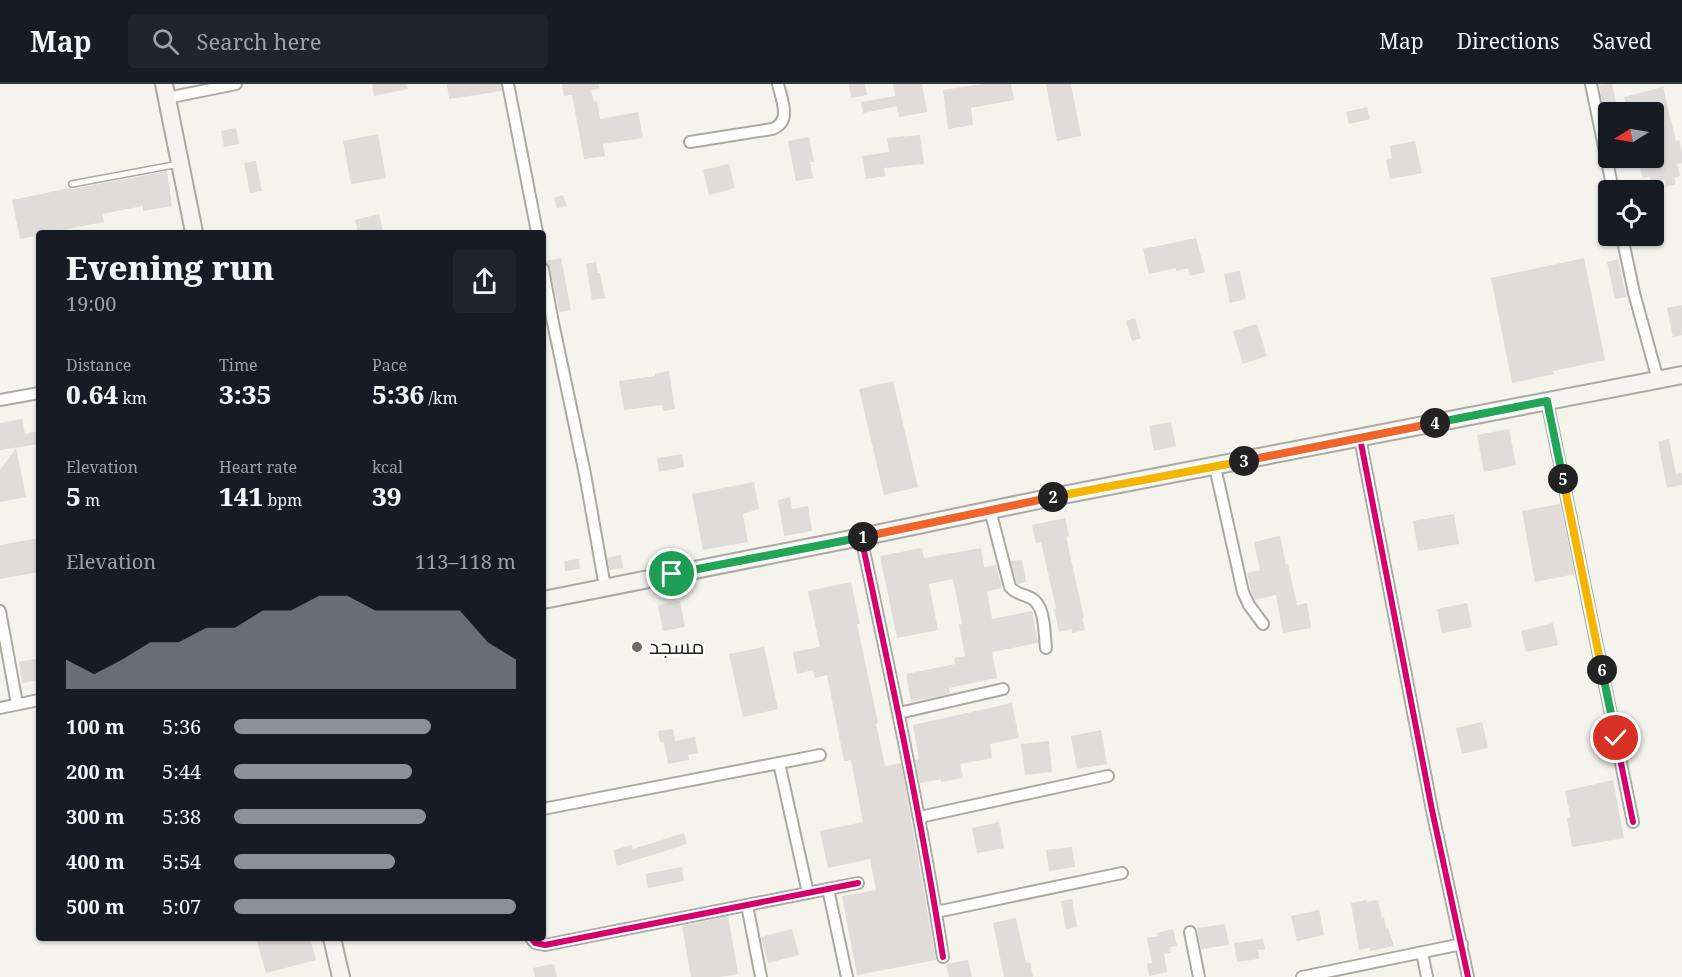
<!DOCTYPE html>
<html lang="en">
<head>
<meta charset="utf-8">
<style>
	body { margin:0; font-family:"Noto Serif",Cairo,serif; background:#20242c; color:#f1f3f6; height:100vh; display:flex; flex-direction:column; font-size:22px; white-space:nowrap }
	* { box-sizing:border-box; margin:0 }
	p { font-size:20px; color:#9ea1a6 }
	.icon { flex:none; width:33px; height:33px; fill:none; stroke:currentColor; stroke-width:2; stroke-linecap:round; stroke-linejoin:round }
	.map { position:relative; flex:1; overflow:hidden }
	.details { position:absolute; left:36px; top:146px; width:510px; height:711px; display:flex; flex-direction:column; background:#171b24; border-radius:6px; box-shadow:0 2px 4px #0004 }
	.details>* { flex:none }
	.needle { width:39px; rotate:259deg }
	.controls { position:absolute; left:1598px; top:18px; display:grid; gap:12px }
	.controls a { display:grid; place-items:center; width:66px; height:66px; border-radius:6px; background:#171b24; box-shadow:0 2px 4px #0004; font-size:30px }
	.pin { position:absolute; display:grid; place-items:center; width:51px; height:51px; color:#fff; margin:-26px; border:3px solid #fff; border-radius:50%; box-shadow:0 2px 6px #0007 }
	.km { position:absolute; width:30px; height:30px; margin:-15px; border-radius:50%; background:#222; color:#fff; font-size:16px; line-height:30px; text-align:center }
	.round { display:grid; place-items:center; flex:none; width:63px; height:63px; border-radius:6px; background:#20242c }
	.overview { display:flex; align-items:center; justify-content:space-between; height:102px; padding:0 30px }
	h1 { font-size:33px; font-weight:800; line-height:45px }
	.stats { display:grid; grid-template-columns:repeat(3,1fr); gap:9px; height:102px; padding:6px 30px }
	.stats div { display:grid; align-content:center }
	.stats b { font-size:26px; font-weight:800 }
	.stats small { font-size:16px; font-weight:400 }
	.stats p { font-size:16px }
	.chart { height:168px; padding:12px 30px }
	.chart p { display:flex; justify-content:space-between }
	.chart svg { width:100%; height:108px; margin-top:6px; fill:#8c9099; opacity:.7 }
	ul { padding:0 30px; list-style:none; font-size:20px }
	li { display:grid; grid-template-columns:96px 72px 1fr; align-items:center; height:45px }
	li i { height:15px; border-radius:8px; background:#8c9099 }
	header { display:flex; align-items:center; gap:36px; box-sizing:border-box; height:84px; padding:0 30px; background:#171b24; border-bottom:2px solid #363941 }
	header strong { font-size:28px }
	nav { display:flex; gap:33px; margin-inline-start:auto; font-size:21px }
	.search { width:420px; height:54px; background:#20242c; display:flex; align-items:center; gap:15px; box-sizing:border-box; padding:0 21px; border-radius:6px; color:#9ea1a6; font-size:22px }
	.map>svg:first-child { display:block }
</style>
</head>
<body>
<header>
<strong>Map</strong>
<div class="search"><svg class="icon" aria-label="search" viewBox="0 0 24 24"><circle cx="10" cy="10" r="6"/><path d="M15 15l6 6"/></svg>Search here</div>
<nav><a>Map</a><a>Directions</a><a>Saved</a></nav>
</header>
<div class="map">
<svg width="1682" height="893" viewBox="0 0 1682 893">
	<rect width="100%" height="100%" fill="#f4f3ec"/>
	<g fill="#e0dcd9">
		<path d="M372,0h35l1,5 -34,7z"/>
		<path d="M447,0h54l1,7 -53,8z"/>
		<path d="M562,0h37l1,5 -9,1 3,12 3,-1 3,18 38,-7 5,26 -40,6 2,12 -21,3 -12,-64 -8,1z"/>
		<path d="M849,0h16l2,11 -16,3z"/>
		<path d="M893,0h29l5,28 -28,5 -2,-11 -34,7 -2,-11 34,-6z"/>
		<path d="M982,0h29l3,16 -43,8 2,17 -25,4 -5,-39z"/>
		<path d="M1046,0h25l10,52 -24,5z"/>
		<path d="M1604,0h8l4,19 -13,3 -4,-21z"/>
		<path d="M1663,3l13,54 3,-1 3,12v11l-5,1 3,12 -6,2 2,6 -10,3 -2,-7 -13,3 -1,-7 -7,2 -6,-20h16v-46h-25l-4,-15z"/>
		<path d="M1367,23l3,12 -21,5 -3,-12z"/>
		<path d="M236,44l3,16 -15,3 -3,-16z"/>
		<path d="M378,50l8,44 -35,6 -8,-43z"/>
		<path d="M920,51l4,29 -40,4 1,8 -19,3 -4,-23 27,-4 -2,-14z"/>
		<path d="M809,53l5,25h-4l3,16 -17,3 -8,-40z"/>
		<path d="M1415,57l7,32 -32,6 -4,-19 6,-2 -2,-12z"/>
		<path d="M256,77l6,30 -12,2 -6,-30z"/>
		<path d="M729,80l6,24 -26,7 -6,-25z"/>
		<path d="M167,87l5,35 -29,5v-5l-41,8 2,8 -54,10h-11v3l-19,4 -8,-39 58,-12 3,1z"/>
		<path d="M563,111l4,11 -10,2 -3,-10z"/>
		<path d="M379,130l4,18h-25l-3,-12z"/>
		<path d="M1196,154l9,34 -15,4 -2,-8 -12,3v-3l-27,6 -6,-25z"/>
		<path d="M561,174l10,52 -12,2 -9,-44 -4,-7z"/>
		<path d="M1584,174l21,102 -52,11 1,3 -42,9 -21,-105z"/>
		<path d="M1618,175l8,38 -11,2 -8,-37z"/>
		<path d="M596,178l2,11h2l5,25 -13,2 -6,-36z"/>
		<path d="M1240,187l6,28 -16,4 -6,-29z"/>
		<path d="M1682,221v30l-9,2 -6,-29z"/>
		<path d="M1135,234l6,20 -9,3 -6,-20z"/>
		<path d="M1257,240l10,32 -24,8 -10,-33z"/>
		<path d="M669,287l6,38 -11,2 -2,-6 -38,5 -5,-29 36,-5v-2z"/>
		<path d="M893,297l25,106 -34,8 -25,-106z"/>
		<path d="M22,335l3,15 14,-3v13l-39,6v-27z"/>
		<path d="M1171,338l5,24 -22,5 -5,-25z"/>
		<path d="M1509,345l7,36 -32,7 -7,-37z"/>
		<path d="M1669,355l7,35 6,-1v12l-15,3 -9,-46z"/>
		<path d="M16,364l10,49 -26,5v-32z"/>
		<path d="M682,370l2,13 -25,5 -2,-14z"/>
		<path d="M754,398l5,27 -16,5 5,28 -45,8 -11,-56z"/>
		<path d="M790,413l2,12 16,-3 4,25 -28,5 -6,-36z"/>
		<path d="M1560,420l15,70 -40,8 -13,-71z"/>
		<path d="M1454,430l5,30 -41,7 -5,-30z"/>
		<path d="M1065,434l4,18 -3,1 18,81h-2l3,12 -13,3v-4l-13,3 -5,-23 2,-1 -15,-66 -5,1 -4,-18z"/>
		<path d="M1280,452l6,29 2,-1 9,41 10,-2 4,25 -28,5 -7,-38 -21,5 -3,-7 -5,-20 13,-3 -6,-28z"/>
		<path d="M39,454v34l-39,7v-34z"/>
		<path d="M922,464l2,10 57,-10 3,19 12,-2 6,23 -15,3 5,28 40,-8 6,32 -46,9 5,26 -48,10 1,6 -39,8 -5,-28 49,-10 -1,-6 11,-2 -6,-31 3,-1 -9,-45 -24,5 9,46 -41,8 -17,-82z"/>
		<path d="M621,471l2,13 -13,2 -3,-12z"/>
		<path d="M579,475l1,10 -15,2 -1,-10z"/>
		<path d="M1022,476l4,22 -9,2 -6,-23z"/>
		<path d="M851,498l9,42h-3l21,99 -2,1 9,42 16,-3 35,197 -79,15 -15,-79 34,-6 -6,-31 -42,9 -8,-37 43,-9 -12,-62 -7,1 -17,-86 -12,3 -2,-8 -16,4 -4,-22 27,-5 -12,-56z"/>
		<path d="M680,517l5,26 -22,4 -5,-26z"/>
		<path d="M1467,519l5,24 -30,6 -5,-24z"/>
		<path d="M1553,539l5,22 -32,7 -5,-21z"/>
		<path d="M764,563l14,62 -35,8 -14,-63z"/>
		<path d="M39,574v22l-17,3 -3,-21z"/>
		<path d="M1012,619l7,35 -29,6 2,14 -32,6 3,14 -22,4v-3l-21,4 -5,-23 4,-1 -6,-34z"/>
		<path d="M1482,638l6,26 -26,6 -6,-26z"/>
		<path d="M673,645l2,12 20,-4 3,16 -10,2 1,5 -21,4 -4,-22h-4l-2,-11z"/>
		<path d="M1101,646l6,34 -30,5 -6,-33z"/>
		<path d="M1049,657l3,31 -27,3 -4,-31z"/>
		<path d="M1613,696l11,58 -52,9 -5,-29h4l-6,-27z"/>
		<path d="M999,738l5,26 -27,5 -5,-25z"/>
		<path d="M684,749l3,11 -70,22 -4,-16 19,-5 1,4z"/>
		<path d="M1072,763l3,20 -26,4 -3,-21z"/>
		<path d="M682,783l2,14 -36,7 -3,-14z"/>
		<path d="M1072,815l5,28 -11,2 -5,-28z"/>
		<path d="M1367,816v2l11,-2 4,18 2,-1 2,12 2,-1 6,18 -24,5v-3l-11,2 -8,-47z"/>
		<path d="M1319,826l5,25 -27,6 -6,-25z"/>
		<path d="M728,832l10,58 -19,3h-28l-9,-51z"/>
		<path d="M1016,834l10,45 4,-1 3,15h-29l-11,-54z"/>
		<path d="M1225,840l4,21 -28,4 -4,-21z"/>
		<path d="M792,845l7,26 -31,8 -7,-26z"/>
		<path d="M1173,845l4,17 -7,1 1,6 -7,1 3,18 -18,4 -2,-12 5,-1 -5,-25 11,-2 -1,-3z"/>
		<path d="M256,854h54l6,22 -50,13z"/>
		<path d="M1263,855l2,10 -7,1 1,9 -22,3 -3,-19z"/>
		<path d="M968,876l4,17h-23l-3,-13z"/>
		<path d="M554,880l3,13h-22l-2,-9z"/>
	</g>
	<g fill="none" stroke-linecap="round" stroke-linejoin="round">
		<defs>
			<path id="lane" d="M72,100l107,-20"/>
			<g id="street">
				<path d="M508,0l29,148"/>
				<path d="M1591,0l22,106"/>
				<path d="M167,14l69,-14"/>
				<path d="M690,58l82,-13c20,-7 10,-28 6,-45"/>
				<path d="M1622,152l12,57 24,87"/>
				<path d="M543,185l9,49 33,156 20,113"/>
				<path d="M0,316l39,-7"/>
				<path d="M1547,317l86,421"/>
				<path d="M1360,354l72,372 36,167"/>
				<path d="M1215,383l28,125 6,13 14,19"/>
				<path d="M990,426l20,77c6,7 13,7 21,11 15,8 13,36 15,50"/>
				<path d="M861,453c30,140 60,279 82,420"/>
				<path d="M0,527l17,93"/>
				<path d="M0,624l39,-8"/>
				<path d="M899,629l104,-24"/>
				<path d="M779,679l29,130"/>
				<path d="M543,725l277,-54"/>
				<path d="M920,733l188,-41"/>
				<path d="M828,805l19,88"/>
				<path d="M747,821l14,72"/>
				<path d="M936,828l186,-39"/>
				<path d="M1190,848l9,45"/>
				<path d="M531,854l4,5 10,2 313,-62"/>
				<path d="M1422,868l5,25"/>
				<path d="M1302,893l160,-33"/>
			</g>
			<g id="secondary">
				<path d="M164,0l30,148"/>
				<path d="M543,516l318,-63 197,-41 624,-121"/>
				<path d="M332,854l9,39"/>
			</g>
		</defs>
		<use href="#lane" stroke="#aaa9a3" stroke-width="8"/>
		<use href="#street" stroke="#aaa9a3" stroke-width="14"/>
		<use href="#secondary" stroke="#aaa9a3" stroke-width="20"/>
		<use href="#lane" stroke="#fdfdfc" stroke-width="5"/>
		<use href="#street" stroke="#fdfdfc" stroke-width="10"/>
		<use href="#secondary" stroke="#f7f3f1" stroke-width="16"/>
		<defs>
			<g id="cycleway">
				<path d="M1547,317l86,421"/>
				<path d="M1360,354l72,372 36,167"/>
				<path d="M861,453c30,140 60,279 82,420"/>
				<path d="M531,854l4,5 10,2 313,-62"/>
			</g>
		</defs>
		<use href="#cycleway" stroke="#fff" stroke-width="10"/>
		<use href="#cycleway" stroke="#d6006c" stroke-width="6"/>
	</g>
	<g fill="none" stroke-linecap="round" stroke-linejoin="round">
		<defs>
			<path id="split-1" d="M672,490l191,-37"/>
			<path id="split-2" d="M863,453l190,-40"/>
			<path id="split-3" d="M1053,413l191,-36"/>
			<path id="split-4" d="M1244,377l191,-38"/>
			<path id="split-5" d="M1435,339l112,-22 16,78"/>
			<path id="split-6" d="M1563,395l39,191"/>
			<path id="split-7" d="M1602,586l14,68"/>
		</defs>
		<use href="#split-1" stroke="#fff" stroke-width="12"/>
		<use href="#split-2" stroke="#fff" stroke-width="12"/>
		<use href="#split-3" stroke="#fff" stroke-width="12"/>
		<use href="#split-4" stroke="#fff" stroke-width="12"/>
		<use href="#split-5" stroke="#fff" stroke-width="12"/>
		<use href="#split-6" stroke="#fff" stroke-width="12"/>
		<use href="#split-7" stroke="#fff" stroke-width="12"/>
		<use href="#split-1" stroke="#22a559" stroke-width="8"/>
		<use href="#split-2" stroke="#f0652b" stroke-width="8"/>
		<use href="#split-3" stroke="#f5b400" stroke-width="8"/>
		<use href="#split-4" stroke="#f0652b" stroke-width="8"/>
		<use href="#split-5" stroke="#22a559" stroke-width="8"/>
		<use href="#split-6" stroke="#f5b400" stroke-width="8"/>
		<use href="#split-7" stroke="#22a559" stroke-width="8"/>
	</g>
	<circle fill="#6d6c67" stroke="#fff" stroke-width="2" cx="637" cy="563" r="6"/>
	<g text-anchor="middle" stroke-width="4.5" stroke-linejoin="round" paint-order="stroke">
		<g font-size="21" fill="#24231f" stroke="#fff" text-anchor="start">
			<text x="649" y="570">مسجد</text>
		</g>
	</g>
</svg>
<div class="controls">
<a><svg class="needle" viewBox="-14 -14 28 28"><path d="M0-13l5 13h-10z" fill="#e53935"/><path d="M0 13l5-13h-10z" fill="#9ea1a6"/></svg></a>
<a><svg class="icon" aria-label="locate" viewBox="0 0 24 24"><circle cx="12" cy="12" r="6"/><path d="M12 2v4M12 18v4M2 12h4M18 12h4"/></svg></a>
</div>
<div class="pin" style="left:672px;top:490px;background:#1e9e55"><svg class="icon" aria-label="arrive" viewBox="0 0 24 24"><path d="M6 21V4h12l-3 4 3 4H6"/></svg></div>
<div class="pin" style="left:1616px;top:654px;background:#d93025"><svg class="icon" aria-label="check" viewBox="0 0 24 24"><path d="M5 12l5 5 9-10"/></svg></div>
<b class="km" style="left:863px;top:453px">1</b>
<b class="km" style="left:1053px;top:413px">2</b>
<b class="km" style="left:1244px;top:377px">3</b>
<b class="km" style="left:1435px;top:339px">4</b>
<b class="km" style="left:1563px;top:395px">5</b>
<b class="km" style="left:1602px;top:586px">6</b>
<section class="details">
<div class="overview"><div><h1>Evening run</h1><p>19:00</p></div><a class="round"><svg class="icon" aria-label="share" viewBox="0 0 24 24"><path d="M12 15V3M7 8l5-5 5 5M5 13v7h14v-7"/></svg></a></div>
<div class="stats">
<div><p>Distance</p><b>0.64<small> km</small></b></div>
<div><p>Time</p><b>3:35</b></div>
<div><p>Pace</p><b>5:36<small> /km</small></b></div>
</div>
<div class="stats">
<div><p>Elevation</p><b>5<small> m</small></b></div>
<div><p>Heart rate</p><b>141<small> bpm</small></b></div>
<div><p>kcal</p><b>39</b></div>
</div>
<div class="chart"><p><span>Elevation</span>113–118 m</p>
<svg viewBox="0 0 160 44" preserveAspectRatio="none"><path d="M0 44V32L10 38L20 32L30 25L40 25L50 19L60 19L70 12L80 12L90 6L100 6L110 12L120 12L130 12L140 12L150 25L160 32V44z"/></svg>
</div>
<ul>
<li><b>100 m</b>5:36<i style="width:70%"></i></li>
<li><b>200 m</b>5:44<i style="width:63%"></i></li>
<li><b>300 m</b>5:38<i style="width:68%"></i></li>
<li><b>400 m</b>5:54<i style="width:57%"></i></li>
<li><b>500 m</b>5:07<i style="width:100%"></i></li>
</ul>
</section>
</div>
</body>
</html>
